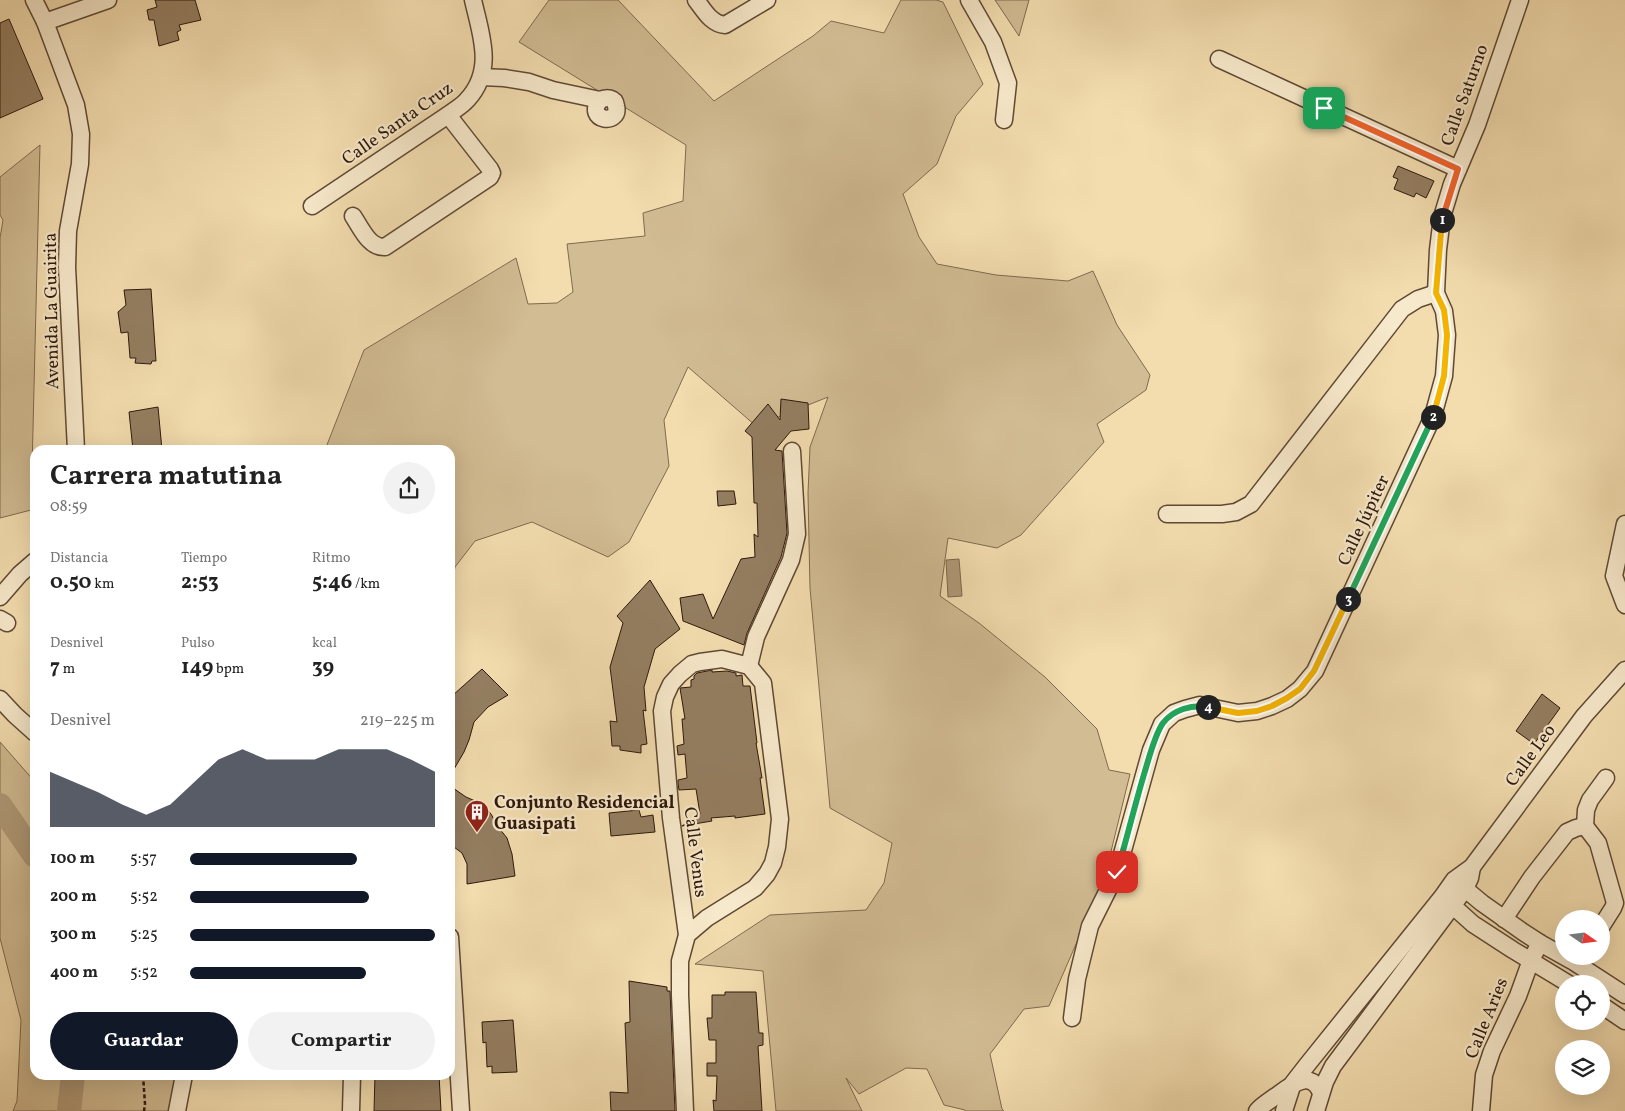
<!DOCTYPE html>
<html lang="es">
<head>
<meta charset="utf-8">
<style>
	body { margin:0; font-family:Vollkorn,serif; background:#f2f2f2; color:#222; height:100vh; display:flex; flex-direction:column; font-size:19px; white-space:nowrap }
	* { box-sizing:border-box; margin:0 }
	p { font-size:16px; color:#767676 }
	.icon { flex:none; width:28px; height:28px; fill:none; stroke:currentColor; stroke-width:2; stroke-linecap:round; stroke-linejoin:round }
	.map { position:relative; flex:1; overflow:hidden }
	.details { position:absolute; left:30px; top:445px; width:425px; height:635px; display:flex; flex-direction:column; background:#fff; border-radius:15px; box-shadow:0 5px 20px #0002 }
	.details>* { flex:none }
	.needle { width:32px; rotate:104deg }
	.fabs { position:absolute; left:1555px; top:910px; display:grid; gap:10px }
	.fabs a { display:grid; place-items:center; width:55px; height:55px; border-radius:50%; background:#fff; box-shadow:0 5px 20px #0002; font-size:25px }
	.pin { position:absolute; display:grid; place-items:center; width:42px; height:42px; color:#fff; margin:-21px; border-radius:10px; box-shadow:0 2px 8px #0006 }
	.km { position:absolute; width:25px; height:25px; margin:-12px; border-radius:50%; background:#222; color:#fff; font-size:14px; line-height:25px; text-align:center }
	.round { display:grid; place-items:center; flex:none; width:52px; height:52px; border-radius:26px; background:#f2f2f2 }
	.overview { display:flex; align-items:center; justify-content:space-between; height:85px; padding:0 20px }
	h1 { font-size:28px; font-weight:700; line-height:38px }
	.figures { display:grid; grid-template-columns:repeat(3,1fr); gap:8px; height:85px; padding:5px 20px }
	.figures div { display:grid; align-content:center }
	.figures b { font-size:21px; font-weight:700 }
	.figures small { font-size:14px; font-weight:400 }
	.figures p { font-size:14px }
	.chart { height:140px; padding:10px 20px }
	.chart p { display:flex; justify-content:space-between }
	.chart svg { width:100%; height:90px; margin-top:5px; fill:#111827; opacity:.7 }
	.button { display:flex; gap:10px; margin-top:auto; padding:10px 20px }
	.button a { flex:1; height:58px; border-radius:30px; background:#111827; color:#fff; font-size:20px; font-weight:700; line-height:58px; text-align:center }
	.button a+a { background:#f2f2f2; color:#222 }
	ul { padding:0 20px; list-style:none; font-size:16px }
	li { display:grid; grid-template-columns:80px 60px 1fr; align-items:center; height:38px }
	li i { height:12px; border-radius:6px; background:#111827 }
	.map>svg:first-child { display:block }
</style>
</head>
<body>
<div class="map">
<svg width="1625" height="1111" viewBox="0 0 1625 1111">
	<rect width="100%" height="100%" fill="#f3ddaf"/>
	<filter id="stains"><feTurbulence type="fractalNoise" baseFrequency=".004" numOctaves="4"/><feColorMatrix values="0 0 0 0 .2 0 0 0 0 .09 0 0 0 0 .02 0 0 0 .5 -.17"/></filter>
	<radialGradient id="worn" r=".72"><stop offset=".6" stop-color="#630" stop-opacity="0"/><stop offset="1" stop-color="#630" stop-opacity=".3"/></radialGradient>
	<g fill="#d2bc93" stroke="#806a50">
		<path d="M549,0h69l96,101 99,-65 18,-15 53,12 17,-33h35l7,2 40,82 -27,32 -19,48 -34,30 16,43 18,27 59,11 72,6 25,-10 24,54 33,50 -4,15 -49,34 7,18 -83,93 -24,13 -49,-10 -8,58 39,27 66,54 52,52 12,41 21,4 -26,106 -55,126 -25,3 -34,45 12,55 2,2h-39v-1l-21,-5 -17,-36 -21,-1 -47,26 -13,-16 16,33h-86l-13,-140 -68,-7 75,-49 96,-5 18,-27 8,-40 -62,-35 -20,-220 -2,-95 2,-46 18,-50 -72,29 -68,-59 -24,53 5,46 -40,76 -21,15 -76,-35 -57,19 -20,26 -5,28v-145h-125l39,-100 152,-92 12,46 29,-1 16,-11 -6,-48 78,-8 -2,-23 40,-12 3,-56 -167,-103z"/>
		<path d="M995,0h34l-10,36z"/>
		<path d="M40,145l-9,365 -31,8v-280l3,-18 -3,-5v-38z"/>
		<path d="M0,742l35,40v293h144l-8,36h-158l4,-10 4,-81 -21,-82z"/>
	</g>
	<path fill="#b09a78" stroke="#7c664d" d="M959,559l3,37 -14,1 -2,-37z"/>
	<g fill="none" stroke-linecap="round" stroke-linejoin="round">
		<g stroke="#b09a78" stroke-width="24">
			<path d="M0,805l35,51"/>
			<path d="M69,1111l4,-36"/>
		</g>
	</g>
	<g fill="#947e61" stroke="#2e180c">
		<path d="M155,0h40l6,20 -22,5 2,5 -4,2 2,8 -20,6 -5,-26h-5l-2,-10 10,-3z"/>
		<path d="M9,19l34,80 -43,19v-95z"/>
		<path d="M1398,166l36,15 -8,17 -10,-5 -2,4 -20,-8 4,-10 -5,-2z"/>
		<path d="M151,289l5,72h-4l-1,3 -16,-1 1,-5h-6l-2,-26 -7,1 -3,-21 8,-7 -2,-15z"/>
		<path d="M781,399l27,4 1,26 -18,2 -16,19 7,1 5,82 -6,24 -34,76 -3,12 -61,-24 -3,-23 23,-4 10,25 28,-60 14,-2 -1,-23 4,3 -1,-34h-3l-2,-66 -7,-6 23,-27 12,16z"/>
		<path d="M158,407l4,43h-29l-4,-38z"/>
		<path d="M717,491h17l2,13 -18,2z"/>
		<path d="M650,580l30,49 -25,20 -11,38 2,24 -3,-1 4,34 -6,1v8l-21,-3v-4h-8l-2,-25 7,1 -7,-55 13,-44 -6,-7z"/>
		<path d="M482,669l26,26 -20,12 -14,15 -5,18 -5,12 -14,24v-74l2,-6z"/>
		<path d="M712,670v2l15,-1 9,2v3l6,-1 1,11h7l7,57h-1l6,35h-2l5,36 -30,4v-2l-24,2 1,3 -30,5 18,-12 -4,-25 -17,1 -1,-7v-3l9,-2 -2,-24 -7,1 -1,-9 7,-2 -2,-25h3l-5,-31 11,-1v-7l3,-1v-3l3,-3z"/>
		<path d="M1542,694l18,14 -26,36 -18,-13z"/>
		<path d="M450,786l16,11 16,7 9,10 8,14 8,10 5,16 3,22 -48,8v-20l-5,-11 -12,-9z"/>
		<path d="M639,810l2,7 12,-2 2,17 -44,4 -2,-23z"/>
		<path d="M629,981l38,6v4h3l5,120h-64l-1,-19 18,1 -3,-70 5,-1z"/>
		<path d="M725,992h31l3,41h4v12l-5,1 4,65h-48l-1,-11 3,1 1,-25h-10v-13h9v-23h-7l-2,-22h5v-23h13z"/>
		<path d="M513,1020l4,52 -25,1v-7l-5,1 -1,-25 -3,1 -1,-21z"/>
		<path d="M375,1075h64l2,36h-67z"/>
	</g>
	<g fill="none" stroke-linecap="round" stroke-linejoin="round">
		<defs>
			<g id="minor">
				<path d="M34,0l11,22 31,83 5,29 -1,30 -12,67 -1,36 9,183"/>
				<path d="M696,0c8,10 15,24 29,25l42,-25"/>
				<path d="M969,0l24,42 15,41 -4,37"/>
				<path d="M45,22l63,-22"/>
				<path d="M1219,59l239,110"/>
				<path d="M481,77l23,1 25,4 24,8 47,10c6,-3 15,-3 16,6 5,20 -32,15 -16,-6"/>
				<path d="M312,206l136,-91c6,-5 14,-9 19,-15 28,-30 14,-65 6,-100"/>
				<path d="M353,216c8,12 16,32 32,31l105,-70 2,-4 -2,-4 -42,-54"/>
				<path d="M1167,514h55l14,-2 15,-8 151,-195 16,-10 18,-6"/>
				<path d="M1625,524l-11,52 11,29"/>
				<path d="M0,597l20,-23 15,-13"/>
				<path d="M0,619l7,4"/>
				<path d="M749,666l7,-29 35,-77 6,-26 -5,-83"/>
				<path d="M0,699l15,16 20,18"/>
				<path d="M1585,826l1,-16 4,-10 16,-22"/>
				<path d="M1458,883l24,20 41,29 17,11 34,19 51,33"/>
				<path d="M1444,898l29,26 40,26 56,34"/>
				<path d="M1504,919l28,-42 35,-45 9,-4 9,-2 13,17 17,60 -2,5 -12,19"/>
				<path d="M450,937l11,174"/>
				<path d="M1601,1005l24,16"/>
				<path d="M1072,1018l5,-39 13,-53 27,-54 34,-122 11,-26 12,-11 11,-4 15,-4 38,8 19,-2 15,-5 15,-7 13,-10 15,-18 118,-255 11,-40 3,-41 -3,-24 -8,-18 2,-43 4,-33 10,-33 25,-59 43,-125"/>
				<path d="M177,1111l7,-36"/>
				<path d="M351,1111l1,-36"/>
				<path d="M685,1111l-5,-116v-34l7,-26 -16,-117 -9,-107 3,-14 6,-13 9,-10 12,-10 8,-2 22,-3 27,7 14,17 17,136 -3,28 -4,16 -6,11 -12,14 -48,30 -20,17"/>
				<path d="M1257,1111c5,-6 12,-10 19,-15 14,-10 35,-28 45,-3"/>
				<path d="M1284,1111l9,-28 14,-18 135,-168 12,-17 18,-13 112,-151 41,-46"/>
				<path d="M1316,1111l9,-29 8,-16 132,-177 5,-11 2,-11"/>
				<path d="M1481,1111l3,-36 8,-24 26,-55 13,-36 9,-17"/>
			</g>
		</defs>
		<use href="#minor" stroke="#5f4935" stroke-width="19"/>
		<path stroke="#2e180c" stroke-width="2.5" stroke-dasharray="4 2.5" stroke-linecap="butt" d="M143,1075l2,29 -1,7"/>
		<use href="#minor" stroke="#f7e9cb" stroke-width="16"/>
	</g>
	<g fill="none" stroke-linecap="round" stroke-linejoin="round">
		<defs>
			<path id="split-1" d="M1324,108l134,61 -16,51"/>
			<path id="split-2" d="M1433,417l11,-41 3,-41 -3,-25 -8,-17 6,-73"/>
			<path id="split-3" d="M1348,599l85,-182"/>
			<path id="split-4" d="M1208,707l30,6 19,-2 15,-5 15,-8 13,-9 14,-18 34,-72"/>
			<path id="split-5" d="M1117,872c10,-34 18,-68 28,-101 4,-13 10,-37 18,-48 10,-13 29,-19 45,-16"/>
		</defs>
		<use href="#split-1" stroke="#fff" stroke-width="10"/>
		<use href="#split-2" stroke="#fff" stroke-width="10"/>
		<use href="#split-3" stroke="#fff" stroke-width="10"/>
		<use href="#split-4" stroke="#fff" stroke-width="10"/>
		<use href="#split-5" stroke="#fff" stroke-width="10"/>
		<use href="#split-1" stroke="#f0652b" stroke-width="6"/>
		<use href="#split-2" stroke="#f5b400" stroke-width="6"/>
		<use href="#split-3" stroke="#22a559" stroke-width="6"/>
		<use href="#split-4" stroke="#f5b400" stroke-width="6"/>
		<use href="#split-5" stroke="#22a559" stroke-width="6"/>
	</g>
	<defs>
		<symbol id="building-pin" viewBox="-11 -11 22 30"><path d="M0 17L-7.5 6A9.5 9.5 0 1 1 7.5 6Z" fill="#8f2418" stroke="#f7e9cb"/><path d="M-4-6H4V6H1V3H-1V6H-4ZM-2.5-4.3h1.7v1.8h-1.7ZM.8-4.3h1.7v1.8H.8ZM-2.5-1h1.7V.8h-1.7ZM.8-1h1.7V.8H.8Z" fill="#fff"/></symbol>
	</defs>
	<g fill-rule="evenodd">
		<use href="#building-pin" x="463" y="798" width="28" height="38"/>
	</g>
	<g text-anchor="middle" stroke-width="4.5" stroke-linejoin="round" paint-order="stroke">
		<g font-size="18" fill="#2e180c" stroke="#f7e9cb">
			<text transform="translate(1464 95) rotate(-70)" y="6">Calle Saturno</text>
			<text transform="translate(397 123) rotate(-35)" y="6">Calle Santa Cruz</text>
			<text transform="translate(51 311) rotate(-91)" y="6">Avenida La Guairita</text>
			<text transform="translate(1363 520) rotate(-65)" y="6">Calle Júpiter</text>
			<text transform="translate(1530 755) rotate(-54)" y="6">Calle Leo</text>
			<text transform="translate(696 852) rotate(83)" y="6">Calle Venus</text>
			<text transform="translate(1486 1018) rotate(-68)" y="6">Calle Aries</text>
		</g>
		<g font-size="18" font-weight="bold" fill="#2e180c" stroke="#f7e9cb" text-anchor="start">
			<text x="494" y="808">Conjunto Residencial<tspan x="494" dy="21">Guasipati</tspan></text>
		</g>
	</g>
	<rect width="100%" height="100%" filter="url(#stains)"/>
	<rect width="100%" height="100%" fill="url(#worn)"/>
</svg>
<div class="fabs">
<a><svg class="needle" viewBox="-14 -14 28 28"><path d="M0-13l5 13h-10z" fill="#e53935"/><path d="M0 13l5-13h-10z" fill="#767676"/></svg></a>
<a><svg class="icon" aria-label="locate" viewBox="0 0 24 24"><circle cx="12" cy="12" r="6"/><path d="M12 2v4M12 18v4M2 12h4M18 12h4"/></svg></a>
<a><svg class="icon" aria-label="layers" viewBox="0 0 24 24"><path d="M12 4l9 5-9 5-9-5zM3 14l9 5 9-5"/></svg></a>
</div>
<div class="pin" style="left:1324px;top:108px;background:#1e9e55"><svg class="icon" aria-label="arrive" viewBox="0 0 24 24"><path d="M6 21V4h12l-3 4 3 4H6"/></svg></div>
<div class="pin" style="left:1117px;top:872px;background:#d93025"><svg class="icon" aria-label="check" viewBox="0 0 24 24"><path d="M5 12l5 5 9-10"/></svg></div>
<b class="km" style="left:1442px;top:220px">1</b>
<b class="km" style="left:1433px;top:417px">2</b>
<b class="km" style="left:1348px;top:599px">3</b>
<b class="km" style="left:1208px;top:707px">4</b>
<section class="details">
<div class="overview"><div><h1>Carrera matutina</h1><p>08:59</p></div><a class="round"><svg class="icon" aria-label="share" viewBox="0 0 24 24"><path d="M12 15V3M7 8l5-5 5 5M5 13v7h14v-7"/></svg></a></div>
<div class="figures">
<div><p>Distancia</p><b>0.50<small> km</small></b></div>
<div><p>Tiempo</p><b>2:53</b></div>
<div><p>Ritmo</p><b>5:46<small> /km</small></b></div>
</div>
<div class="figures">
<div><p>Desnivel</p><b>7<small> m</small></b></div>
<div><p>Pulso</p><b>149<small> bpm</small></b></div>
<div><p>kcal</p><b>39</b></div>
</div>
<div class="chart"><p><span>Desnivel</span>219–225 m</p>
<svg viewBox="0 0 160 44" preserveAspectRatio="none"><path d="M0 44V17L10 22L20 27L30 33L40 38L50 33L60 22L70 11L80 6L90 11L100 11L110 11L120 6L130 6L140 6L150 11L160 17V44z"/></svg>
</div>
<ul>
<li><b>100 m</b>5:57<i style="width:68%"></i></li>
<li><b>200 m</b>5:52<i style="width:73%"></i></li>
<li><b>300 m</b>5:25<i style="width:100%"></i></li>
<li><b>400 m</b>5:52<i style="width:72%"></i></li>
</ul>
<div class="button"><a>Guardar</a><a>Compartir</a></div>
</section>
</div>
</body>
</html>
